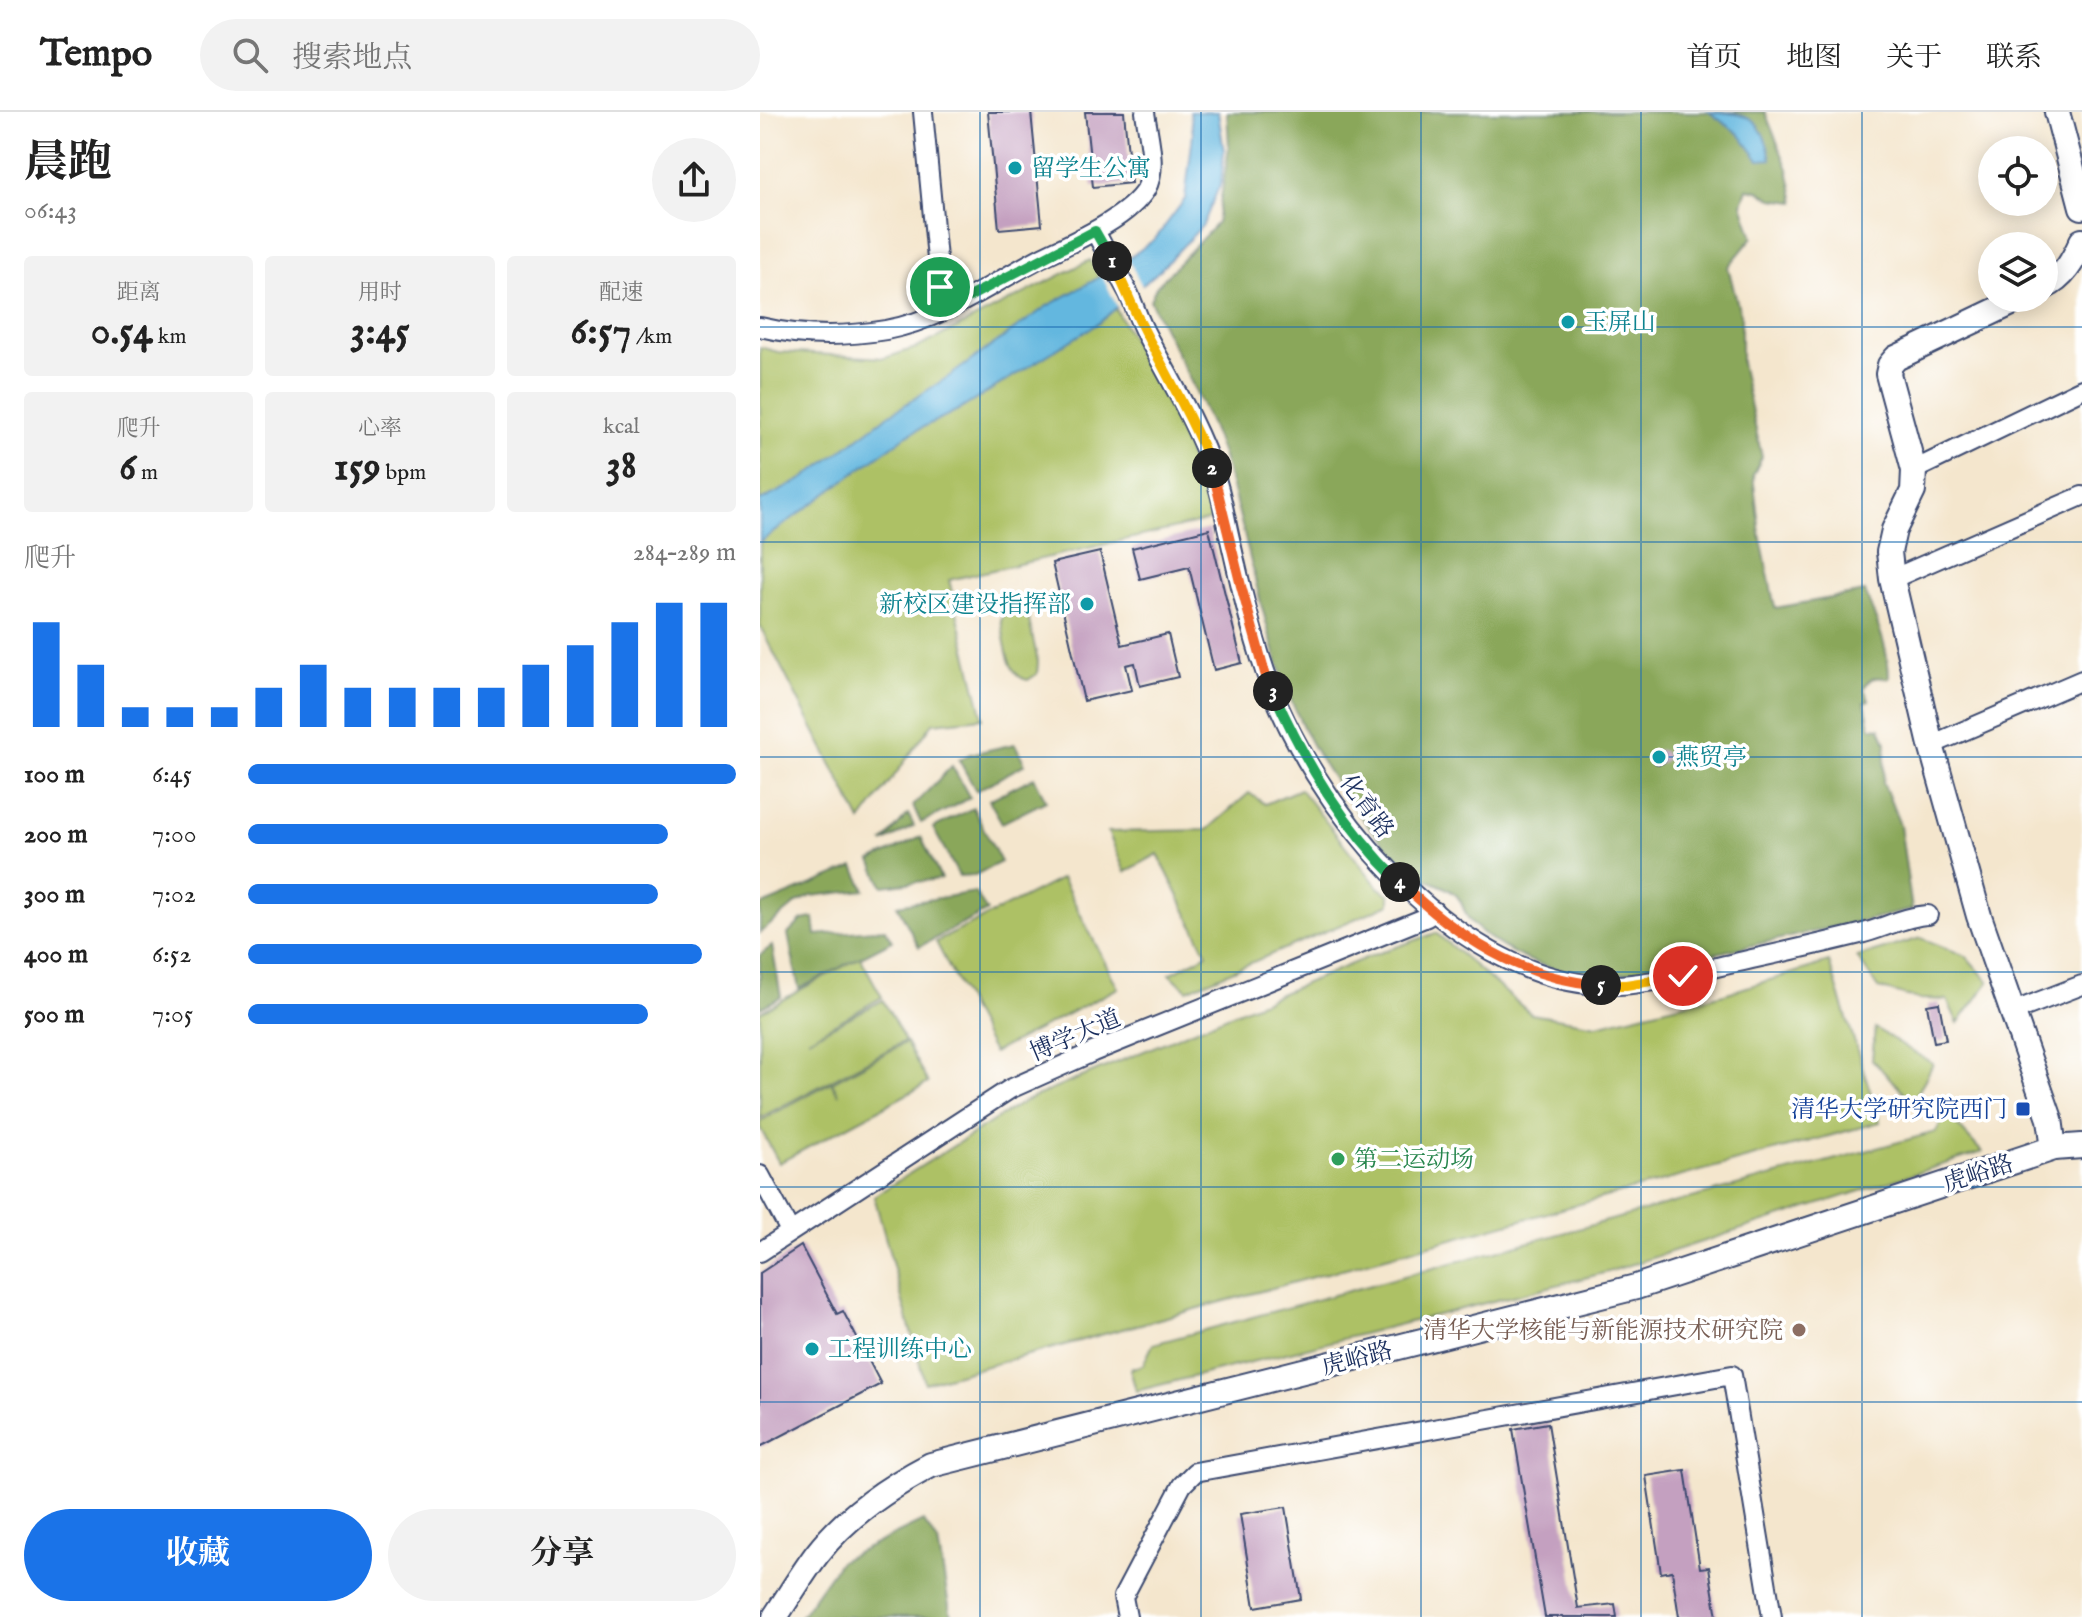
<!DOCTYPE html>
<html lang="zh">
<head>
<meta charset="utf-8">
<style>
	body { margin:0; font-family:"IM FELL English","Noto Serif SC",serif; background:#f2f2f2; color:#222; height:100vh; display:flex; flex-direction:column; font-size:30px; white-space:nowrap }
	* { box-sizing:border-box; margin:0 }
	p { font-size:26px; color:#767676 }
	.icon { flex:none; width:44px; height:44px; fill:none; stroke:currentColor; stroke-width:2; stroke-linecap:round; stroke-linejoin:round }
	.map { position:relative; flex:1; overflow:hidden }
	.details { display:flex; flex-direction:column; background:#fff; width:760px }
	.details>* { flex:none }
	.fabs { position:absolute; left:1218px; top:24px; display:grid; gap:16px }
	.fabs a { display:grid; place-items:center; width:80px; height:80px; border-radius:50%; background:#fff; box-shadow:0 4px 20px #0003; font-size:40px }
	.pin { position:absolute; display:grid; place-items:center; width:68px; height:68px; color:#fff; margin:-34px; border:4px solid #fff; border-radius:50%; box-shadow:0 2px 8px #0007 }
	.km { position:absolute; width:40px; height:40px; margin:-20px; border-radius:50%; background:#222; color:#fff; font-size:22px; line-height:40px; text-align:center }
	.round { display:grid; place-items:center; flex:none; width:84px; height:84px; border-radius:42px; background:#f2f2f2 }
	.head { display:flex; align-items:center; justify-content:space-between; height:136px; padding:0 24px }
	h1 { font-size:44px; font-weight:700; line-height:60px }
	.metrics { display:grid; grid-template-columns:repeat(3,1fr); gap:12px; height:136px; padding:8px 24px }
	.metrics div { display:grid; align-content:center; border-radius:8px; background:#f2f2f2; text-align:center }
	.metrics b { font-size:40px; font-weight:700 }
	.metrics small { font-size:22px; font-weight:400 }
	.metrics p { font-size:22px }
	.chart { height:224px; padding:16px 24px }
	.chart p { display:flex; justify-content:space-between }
	.chart svg { width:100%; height:144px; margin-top:8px; stroke:#1a73e8; stroke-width:6 }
	.cta { display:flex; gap:16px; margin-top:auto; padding:16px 24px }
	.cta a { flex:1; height:92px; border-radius:48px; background:#1a73e8; color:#fff; font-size:32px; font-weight:700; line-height:92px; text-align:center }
	.cta a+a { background:#f2f2f2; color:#222 }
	ul { padding:0 24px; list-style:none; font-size:26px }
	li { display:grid; grid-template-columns:128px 96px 1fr; align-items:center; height:60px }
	li i { height:20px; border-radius:10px; background:#1a73e8 }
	header { display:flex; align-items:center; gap:48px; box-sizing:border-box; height:112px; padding:0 40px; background:#fff; border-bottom:2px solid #e0e0e0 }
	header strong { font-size:38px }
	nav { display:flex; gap:44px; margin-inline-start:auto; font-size:28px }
	.search { width:560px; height:72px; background:#f2f2f2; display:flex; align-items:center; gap:20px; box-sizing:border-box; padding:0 28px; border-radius:44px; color:#767676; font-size:30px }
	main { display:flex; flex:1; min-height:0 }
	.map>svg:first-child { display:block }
</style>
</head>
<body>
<header>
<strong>Tempo</strong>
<div class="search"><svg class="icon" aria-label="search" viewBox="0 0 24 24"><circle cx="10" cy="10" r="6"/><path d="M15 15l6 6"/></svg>搜索地点</div>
<nav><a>首页</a><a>地图</a><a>关于</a><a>联系</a></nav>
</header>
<main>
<section class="details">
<div class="head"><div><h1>晨跑</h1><p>06:43</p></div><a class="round"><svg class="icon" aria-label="share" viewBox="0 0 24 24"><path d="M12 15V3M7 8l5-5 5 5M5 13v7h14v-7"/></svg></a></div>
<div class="metrics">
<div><p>距离</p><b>0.54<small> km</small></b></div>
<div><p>用时</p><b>3:45</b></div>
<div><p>配速</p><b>6:57<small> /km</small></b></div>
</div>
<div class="metrics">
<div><p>爬升</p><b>6<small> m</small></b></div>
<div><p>心率</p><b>159<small> bpm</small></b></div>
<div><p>kcal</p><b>38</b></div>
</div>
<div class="chart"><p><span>爬升</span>284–289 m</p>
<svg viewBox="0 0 160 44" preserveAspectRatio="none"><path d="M5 44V12M15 44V25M25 44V38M35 44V38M45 44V38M55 44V32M65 44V25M75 44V32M85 44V32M95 44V32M105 44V32M115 44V25M125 44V19M135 44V12M145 44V6M155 44V6"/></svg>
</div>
<ul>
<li><b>100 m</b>6:45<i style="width:100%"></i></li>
<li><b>200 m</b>7:00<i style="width:86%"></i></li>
<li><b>300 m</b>7:02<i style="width:84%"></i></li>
<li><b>400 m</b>6:52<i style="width:93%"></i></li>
<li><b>500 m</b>7:05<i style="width:82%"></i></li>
</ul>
<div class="cta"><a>收藏</a><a>分享</a></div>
</section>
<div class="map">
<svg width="1322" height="1505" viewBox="0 0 1322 1505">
	<rect width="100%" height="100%" fill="#fff"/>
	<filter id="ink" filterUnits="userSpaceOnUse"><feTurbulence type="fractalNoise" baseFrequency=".0125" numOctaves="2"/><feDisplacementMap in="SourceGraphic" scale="16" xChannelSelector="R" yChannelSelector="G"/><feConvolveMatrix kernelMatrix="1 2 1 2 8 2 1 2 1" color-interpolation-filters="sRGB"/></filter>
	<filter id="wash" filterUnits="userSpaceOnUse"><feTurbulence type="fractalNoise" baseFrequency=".006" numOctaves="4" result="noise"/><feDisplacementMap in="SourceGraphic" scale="32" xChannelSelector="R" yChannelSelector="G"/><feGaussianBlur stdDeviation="1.8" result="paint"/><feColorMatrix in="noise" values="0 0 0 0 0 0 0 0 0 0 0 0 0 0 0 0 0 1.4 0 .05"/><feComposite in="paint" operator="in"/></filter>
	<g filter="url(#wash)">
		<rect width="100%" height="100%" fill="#f4e6cd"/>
		<g fill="#adc165" stroke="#647862" stroke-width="2">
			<path d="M330,148c42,83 99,170 121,260l-262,60 34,138 -50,5 -72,98 -101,-195v-279l18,5 107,6 34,-11z"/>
			<path d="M255,494l8,3 5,7 10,46 -1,12 -9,6c-22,-3 -23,-42 -27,-60l5,-10z"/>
			<path d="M540,677l79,99 11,7v9l-203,86 -17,-16 37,-20 -49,-100 -33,18 -17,-40 99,-2 42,-37 16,11z"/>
			<path d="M302,766l56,110 -125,65 -57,-111z"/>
			<path d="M676,821l95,81 66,11 127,-31 105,-32 51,160 -955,261 -51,-187 151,-95 343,-144z"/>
			<path d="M1161,826l45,18 23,26 -31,41 -11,-23 -29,-1 -40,-11 -21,-31z"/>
			<path d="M100,845l22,40 -74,42 75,-39 22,41 -145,77v-106z"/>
			<path d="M1115,916l58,36 -20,38 -41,-42z"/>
			<path d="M146,930l22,41 -149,80 -19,-35v-7l71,-39 8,13 -7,-13z"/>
			<path d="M1186,1001l36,39 -374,120 -472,119 -6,-22 13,-4 10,-21 783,-212z"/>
		</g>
		<g fill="#8aa75a" stroke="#526b5c" stroke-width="2">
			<path d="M467,0h538l23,57 7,33 -23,-3 -13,-8 -12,-2 -5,15 11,33 -25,30 13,50v46l21,94 -9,18 7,59 15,74 90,-16c11,28 24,56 24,86 -13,-1 -19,-2 -25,11l5,11 -4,2 5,25 10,1 6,15 -3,39 17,43 12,85 -285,63c-54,9 -117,-12 -156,-51 -7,-8 -8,-19 -14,-26 -10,-11 -30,-14 -42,-23 -33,-26 -59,-61 -83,-96 -63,-90 -74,-204 -105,-307 -18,-59 -50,-115 -77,-170l6,-13 61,-64 12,-76z"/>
			<path d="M255,632l10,20 -49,27 -17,-31 11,-6z"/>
			<path d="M192,654l18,32 -49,25 -8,-17z"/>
			<path d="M274,665l12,24 -44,22 -13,-23z"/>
			<path d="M213,696l28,54 -26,13 -16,1 -26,-48z"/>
			<path d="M148,702l6,12 -31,17z"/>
			<path d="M161,725l20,42 -58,7 -12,-25z"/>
			<path d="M94,755l11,23 -54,6 -14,7 -37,30v-27z"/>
			<path d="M215,780l12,19 -68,36 -22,-42z"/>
			<path d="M54,806l2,17 69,-6 7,12 -93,48 -11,-55 14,-14z"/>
			<path d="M12,834l9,51 -21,11v-53z"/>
			<path d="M163,1409l15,21 13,75h-151l40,-56z"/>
		</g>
		<g fill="#63b7df" stroke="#3f739e" stroke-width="2">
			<path d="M430,0h28l6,39 -3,31 -18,43 -42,44 -62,54 -137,85 -55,27 -147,107v-41l43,-22 83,-62 65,-42 96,-69 64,-35 44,-32 30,-40 8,-65z"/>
			<path d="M949,0c40,0 54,7 62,47l-12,1 -20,-26z"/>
		</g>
		<path fill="#f4e6cd" d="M366,143l18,35 -24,22 -20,-40z"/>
		<g id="blocks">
			<g fill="#c4a0c0">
				<path d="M228,0h43l11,113 -43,4z"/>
				<path d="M325,0h39l7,71 -38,4z"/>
				<path d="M449,417l33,134 -28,7 -25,-103 -49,12 -8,-31z"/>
				<path d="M340,440l22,93 46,-11 10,43 -38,9 -5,-23 -9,2 6,25 -48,11 -32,-138z"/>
				<circle cx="899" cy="645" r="7"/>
				<path d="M1179,891l7,37 -12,2 -7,-37z"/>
				<path d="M41,1134l36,68 6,-3 38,73 -121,63v-174z"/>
				<path d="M788,1311l30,185 37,-4 2,13h-72l-32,-188z"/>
				<path d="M925,1358l15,98 9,-1 8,50h-38l-7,-46 -11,2 -15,-97z"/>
				<path d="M526,1395l15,92 -46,8 -15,-93z"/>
			</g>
		</g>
	</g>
	<g filter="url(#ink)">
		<use href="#blocks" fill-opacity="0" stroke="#3c4a6f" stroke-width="2"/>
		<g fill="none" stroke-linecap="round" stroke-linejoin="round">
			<defs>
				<g id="minor">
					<path d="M163,0l19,199"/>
					<path d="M335,119c11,22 23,42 34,63 6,14 11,29 18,42 24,45 52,91 68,140 7,20 10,42 15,63 10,44 20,89 35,132 44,131 186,306 334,314 48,2 93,-13 140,-23 40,-9 81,-18 121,-28 22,-5 45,-18 68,-19"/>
					<path d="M0,215c42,10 84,10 126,3 56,-10 105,-46 154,-72 30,-15 88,-39 106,-69 12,-21 2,-53 -1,-77"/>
					<path d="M1154,358l168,-81"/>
					<path d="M1132,467l190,-83"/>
					<path d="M1171,633l151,-65"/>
					<path d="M1252,900l70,-27"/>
					<path d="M0,1063l30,56"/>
					<path d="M0,1140l250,-163 83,-37 334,-135 7,-6"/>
					<path d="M367,1505l-4,-20 59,-112 13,-13 537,-97 40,242"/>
				</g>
				<g id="tertiary">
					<path d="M1297,0l25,95"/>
					<path d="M1284,175c20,-9 29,-26 38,-46"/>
					<path d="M1262,186l-126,60 -6,7 -2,9 26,96 -1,21 -19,39 -5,22 3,27 39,166 48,171 71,203 4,29"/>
					<path d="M15,1505c14,-21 27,-43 42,-63 29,-38 72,-67 114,-89l705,-178 418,-139 28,-2"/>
				</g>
			</defs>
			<use href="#minor" stroke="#3c4a6f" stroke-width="22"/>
			<use href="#tertiary" stroke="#3c4a6f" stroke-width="28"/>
			<use href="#minor" stroke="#fff" stroke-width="18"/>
			<use href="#tertiary" stroke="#fff" stroke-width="24"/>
		</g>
	</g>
	<g fill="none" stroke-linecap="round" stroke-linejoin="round" filter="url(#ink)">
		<defs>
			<path id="split-1" d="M180,175l2,24 153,-80 17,30"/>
			<path id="split-2" d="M352,149c12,24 22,50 34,73 23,45 48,88 66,134"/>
			<path id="split-3" d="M452,356l29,118 24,87 8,18"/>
			<path id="split-4" d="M513,579c32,72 70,135 127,191"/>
			<path id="split-5" d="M640,770c57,55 121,97 201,103"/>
			<path id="split-6" d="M841,873h25l57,-9"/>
		</defs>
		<use href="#split-1" stroke="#fff" stroke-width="16"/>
		<use href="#split-2" stroke="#fff" stroke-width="16"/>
		<use href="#split-3" stroke="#fff" stroke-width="16"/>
		<use href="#split-4" stroke="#fff" stroke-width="16"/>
		<use href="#split-5" stroke="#fff" stroke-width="16"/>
		<use href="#split-6" stroke="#fff" stroke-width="16"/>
		<use href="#split-1" stroke="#22a559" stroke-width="10"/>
		<use href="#split-2" stroke="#f5b400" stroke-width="10"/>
		<use href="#split-3" stroke="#f0652b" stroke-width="10"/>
		<use href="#split-4" stroke="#22a559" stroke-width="10"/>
		<use href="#split-5" stroke="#f0652b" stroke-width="10"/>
		<use href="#split-6" stroke="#f5b400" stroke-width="10"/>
	</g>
	<path fill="none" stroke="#1f6fb2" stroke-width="2" stroke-opacity="0.55" d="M220,0v1505M441,0v1505M661,0v1505M881,0v1505M1102,0v1505M0,215h1322M0,430h1322M0,645h1322M0,860h1322M0,1075h1322M0,1290h1322"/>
	<g fill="#0f9aa8" stroke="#fff" stroke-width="3">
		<circle cx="255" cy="56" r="8"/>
		<circle cx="808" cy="210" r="8"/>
		<circle cx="327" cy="492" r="8"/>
		<circle cx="899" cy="645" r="8"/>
		<circle cx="52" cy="1237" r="8"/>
	</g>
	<rect fill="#1a4fb4" stroke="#fff" stroke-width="3" x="1255" y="989" width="16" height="16" rx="4"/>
	<circle fill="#2e9e5b" stroke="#fff" stroke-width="3" cx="578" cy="1047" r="8"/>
	<circle fill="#8d6e63" stroke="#fff" stroke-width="3" cx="1039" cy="1218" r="8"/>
	<g text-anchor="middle" stroke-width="7" stroke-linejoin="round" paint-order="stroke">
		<g font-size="24" fill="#0d838f" stroke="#fff" text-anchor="start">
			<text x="271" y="64">留学生公寓</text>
			<text x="824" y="218">玉屏山</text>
			<text x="311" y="500" text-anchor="end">新校区建设指挥部</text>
			<text x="915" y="653">燕贸亭</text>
			<text x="68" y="1245">工程训练中心</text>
		</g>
		<g font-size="24" fill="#1b2f5e" stroke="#fff">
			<text transform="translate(607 694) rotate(53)" y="8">化育路</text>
			<text transform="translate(315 923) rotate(-23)" y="8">博学大道</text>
			<text transform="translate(1218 1061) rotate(-18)" y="8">虎峪路</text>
			<text transform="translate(597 1246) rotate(-14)" y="8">虎峪路</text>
		</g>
		<g font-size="24" fill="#164399" stroke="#fff" text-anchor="end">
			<text x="1247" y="1005">清华大学研究院西门</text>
		</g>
		<g font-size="24" fill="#27864d" stroke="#fff" text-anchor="start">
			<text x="594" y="1055">第二运动场</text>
		</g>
		<g font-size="24" fill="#785e54" stroke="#fff" text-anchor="end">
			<text x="1023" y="1226">清华大学核能与新能源技术研究院</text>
		</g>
	</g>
</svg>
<div class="fabs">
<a><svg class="icon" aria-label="locate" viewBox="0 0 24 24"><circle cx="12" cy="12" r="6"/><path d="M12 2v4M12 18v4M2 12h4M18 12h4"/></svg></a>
<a><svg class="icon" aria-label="layers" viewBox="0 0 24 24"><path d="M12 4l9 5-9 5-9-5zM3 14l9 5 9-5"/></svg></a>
</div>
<div class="pin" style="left:180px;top:175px;background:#1e9e55"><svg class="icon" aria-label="arrive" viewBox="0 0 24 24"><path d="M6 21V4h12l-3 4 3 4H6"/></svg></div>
<div class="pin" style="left:923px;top:864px;background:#d93025"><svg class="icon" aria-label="check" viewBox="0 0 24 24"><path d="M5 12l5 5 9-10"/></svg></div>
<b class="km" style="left:352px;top:149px">1</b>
<b class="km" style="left:452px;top:356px">2</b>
<b class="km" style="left:513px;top:579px">3</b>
<b class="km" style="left:640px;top:770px">4</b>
<b class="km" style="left:841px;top:873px">5</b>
</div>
</main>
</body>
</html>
